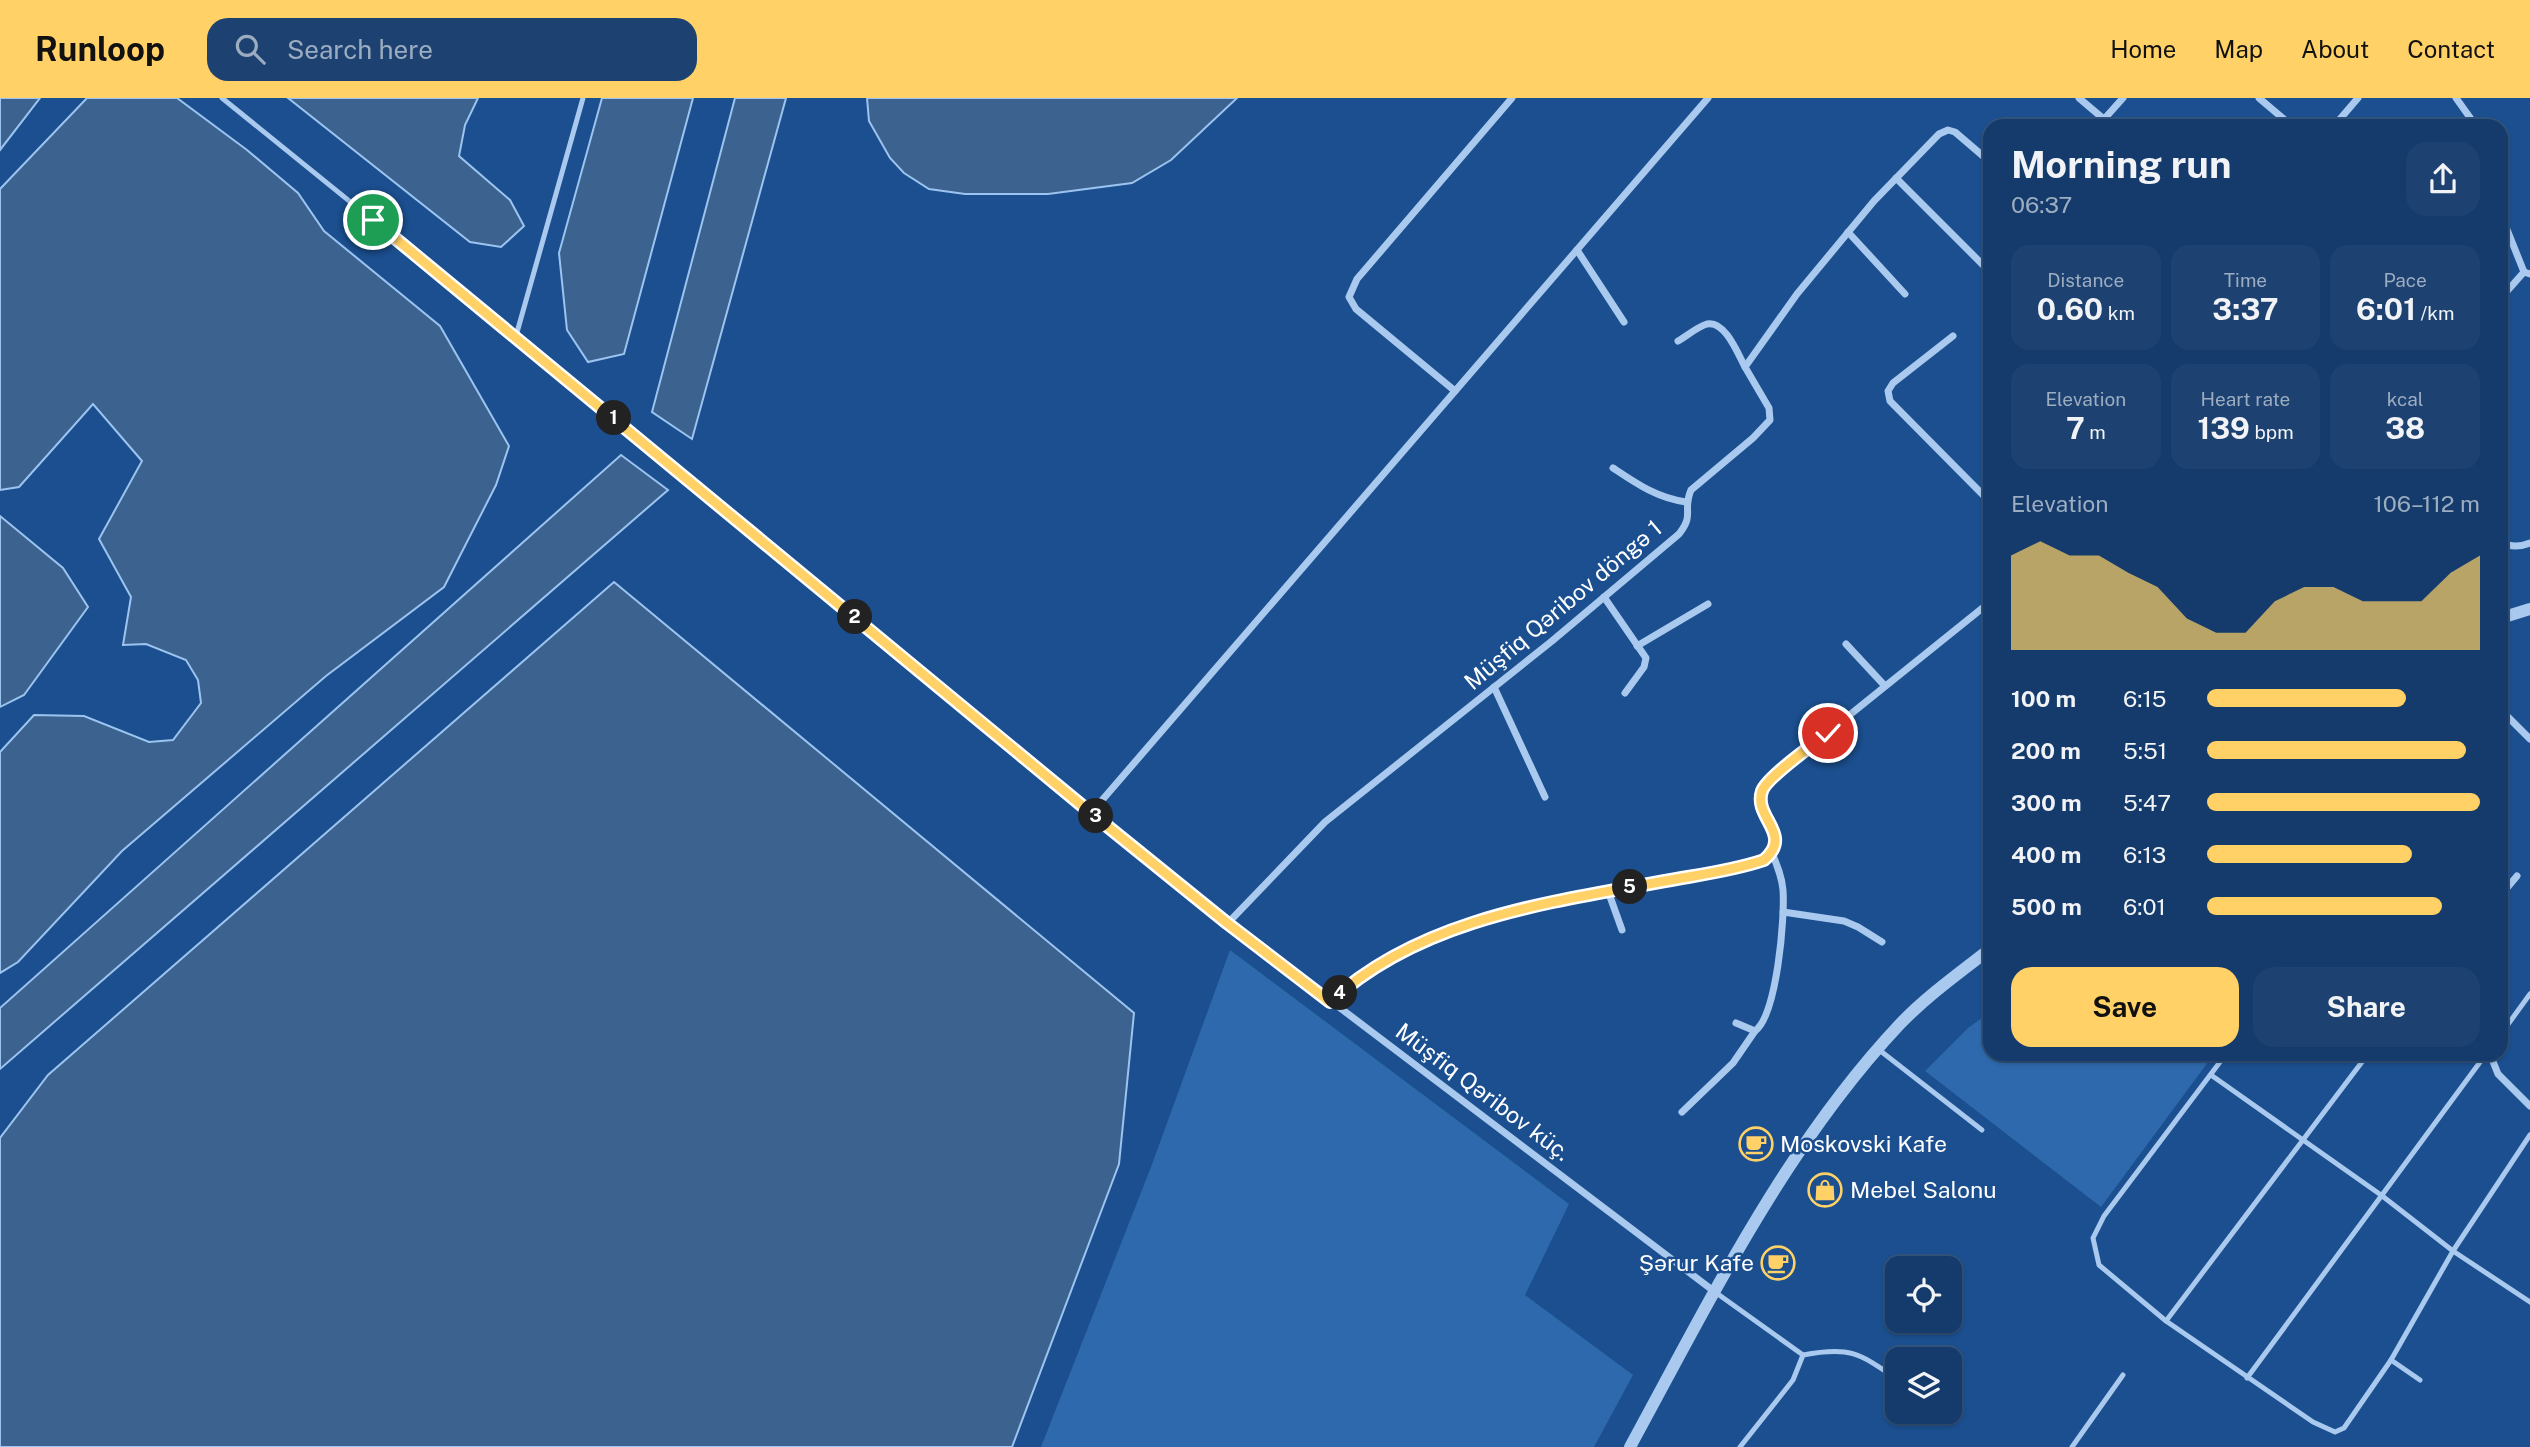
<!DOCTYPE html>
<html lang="en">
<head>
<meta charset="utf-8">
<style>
	body { margin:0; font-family:"Public Sans",sans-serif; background:#1d4271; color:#f1f3f6; height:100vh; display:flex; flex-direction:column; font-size:26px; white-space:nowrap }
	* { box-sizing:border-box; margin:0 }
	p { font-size:23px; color:#9dadc1 }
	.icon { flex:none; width:38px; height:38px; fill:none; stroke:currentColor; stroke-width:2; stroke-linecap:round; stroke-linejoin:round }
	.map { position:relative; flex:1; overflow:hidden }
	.side { position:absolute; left:1983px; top:21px; width:525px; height:942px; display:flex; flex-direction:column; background:#143b6b; border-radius:21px; box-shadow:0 2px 5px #0004,0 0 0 2px #33557e }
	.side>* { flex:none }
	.fabs { position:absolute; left:1885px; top:1158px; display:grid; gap:14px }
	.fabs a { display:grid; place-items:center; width:77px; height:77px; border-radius:14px; background:#143b6b; box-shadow:0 2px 5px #0004,0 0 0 2px #33557e; font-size:35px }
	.pin { position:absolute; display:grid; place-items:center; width:60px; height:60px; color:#fff; margin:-30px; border:4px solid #fff; border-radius:50%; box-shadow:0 2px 7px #0007 }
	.km { position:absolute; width:35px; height:35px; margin:-18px; border-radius:50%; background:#222; color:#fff; font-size:19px; line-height:35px; text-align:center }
	.round { display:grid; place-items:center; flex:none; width:74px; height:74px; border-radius:21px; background:#1d4271 }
	.summary { display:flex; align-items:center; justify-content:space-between; height:119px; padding:0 28px }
	h1 { font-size:38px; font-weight:700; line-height:52px }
	.stats { display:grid; grid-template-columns:repeat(3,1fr); gap:10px; height:119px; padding:7px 28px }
	.stats div { display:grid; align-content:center; border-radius:18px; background:#1d4271; text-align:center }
	.stats b { font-size:30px; font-weight:700 }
	.stats small { font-size:19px; font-weight:400 }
	.stats p { font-size:19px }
	.chart { height:196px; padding:14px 28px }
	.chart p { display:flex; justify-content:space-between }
	.chart svg { width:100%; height:126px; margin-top:7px; fill:#ffd166; opacity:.7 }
	.action { display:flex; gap:14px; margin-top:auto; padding:14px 28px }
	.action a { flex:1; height:80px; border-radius:21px; background:#ffd166; color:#111; font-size:28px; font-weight:700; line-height:80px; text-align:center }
	.action a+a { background:#1d4271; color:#f1f3f6 }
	ul { padding:0 28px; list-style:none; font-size:23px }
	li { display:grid; grid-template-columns:112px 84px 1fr; align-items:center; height:52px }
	li i { height:18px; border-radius:9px; background:#ffd166 }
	header { display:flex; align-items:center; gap:42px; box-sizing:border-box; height:98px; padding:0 35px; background:#ffd166; color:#111 }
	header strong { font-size:33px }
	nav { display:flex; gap:38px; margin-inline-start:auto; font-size:24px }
	.search { width:490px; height:63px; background:#1d4271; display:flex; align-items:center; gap:18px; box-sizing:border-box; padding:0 24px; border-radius:21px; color:#9dadc1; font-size:26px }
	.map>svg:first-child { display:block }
</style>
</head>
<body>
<header>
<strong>Runloop</strong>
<div class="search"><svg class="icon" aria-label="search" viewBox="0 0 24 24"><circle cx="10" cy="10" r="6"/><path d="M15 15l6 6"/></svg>Search here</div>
<nav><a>Home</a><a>Map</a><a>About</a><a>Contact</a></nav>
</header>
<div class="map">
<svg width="2530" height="1349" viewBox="0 0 2530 1349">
	<rect width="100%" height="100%" fill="#1b4f8f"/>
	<g fill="#2e69ad">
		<path d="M1230,852l339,254 -44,91 108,80 -39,72h-553l110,-280z"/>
		<path d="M1990,914v42h224l-113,153 -176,-136 43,-43z"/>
	</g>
	<g fill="#3c6290" stroke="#9cc4f0" stroke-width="2">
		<path d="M0,0h40l-40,52z"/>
		<path d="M87,0h90l70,52 51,43 26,38 116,95 69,120 -13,39 -52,102 -118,89 -204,175 -104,111 -18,11v-221l34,-37 50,1 65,26 24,-2 28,-37 -3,-23 -12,-20 -40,-16 -23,1 8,-48 -32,-58 43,-78 -49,-57 -74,83 -19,3v-301z"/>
		<path d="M288,0h190l-13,27 -6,31 51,44 14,26 -23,21 -31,-5z"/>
		<path d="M602,0h91l-69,256 -36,8 -21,-32 -8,-77z"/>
		<path d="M735,0h51l-94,341 -40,-27z"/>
		<path d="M867,0h370l-66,62 -39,23 -84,11h-83l-36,-5 -25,-16 -14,-15 -21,-37z"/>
		<path d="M621,357l47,35 -668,579v-61z"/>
		<path d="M0,418l63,52 25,39 -64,88 -24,12z"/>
		<path d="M614,484l520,431 -15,151 -107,283h-1012v-309l48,-63z"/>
	</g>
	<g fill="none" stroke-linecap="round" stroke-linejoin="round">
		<g stroke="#a9c9ee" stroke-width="5">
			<path d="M222,0l294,238 575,477"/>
			<path d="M516,238l67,-238"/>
			<path d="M2501,936l29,-40"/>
			<path d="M1878,951l104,81"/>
			<path d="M2226,956l-122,162 -11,22 6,27 67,56 147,101 22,10 9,-4 47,-68 62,-109 77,-116"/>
			<path d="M2211,977l170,120 72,56 77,51"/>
			<path d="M1715,1194l88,63c47,-9 56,-2 94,24"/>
			<path d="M2166,1223l202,-267"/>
			<path d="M2391,1262l29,20"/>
			<path d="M2247,1280l239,-324"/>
			<path d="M1740,1349l53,-67 10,-25"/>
			<path d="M2072,1349l51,-72"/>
		</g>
		<g stroke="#a9c9ee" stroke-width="7">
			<path d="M1708,0l-617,715 137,110 487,369"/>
			<path d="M2079,0l33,28"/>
			<path d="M2259,0l33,28"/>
			<path d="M2456,0l20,28"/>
			<path d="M2098,28l25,-28"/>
			<path d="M2334,28l24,-28"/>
			<path d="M1896,80l94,94"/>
			<path d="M2501,105l3,19 20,50"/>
			<path d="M1848,134l57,62"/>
			<path d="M1577,152l47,72"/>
			<path d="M2501,200l23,-26 6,2"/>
			<path d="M1953,238l-60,47 -5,8 2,10 100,101"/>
			<path d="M1678,243c9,-5 19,-14 29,-17 18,-4 31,30 38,43"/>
			<path d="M1455,293l-99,-82 -7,-12 8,-18 155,-181"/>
			<path d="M1613,370c24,16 44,30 73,34"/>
			<path d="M2501,443c9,7 19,6 29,2"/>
			<path d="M1604,499l42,61 -2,9 -19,26"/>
			<path d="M1846,546l39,42"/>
			<path d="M1637,548l71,-42"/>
			<path d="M1494,589l51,110"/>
			<path d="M2501,612l29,29"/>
			<path d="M1608,793l14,39"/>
			<path d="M2501,797l16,-19"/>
			<path d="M1783,814l61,9 14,6 24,15"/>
			<path d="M1228,825l97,-101 227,-181 127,-107c16,-20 3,-23 12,-44l62,-52 17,-18 -1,-12 -24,-41 52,-73 77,-93 65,-67 9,-4 7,2 35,30"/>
			<path d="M1330,904c89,-83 220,-100 335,-121 32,-7 67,-10 99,-21 33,-29 -22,-46 6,-81l220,-177"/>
			<path d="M1736,925l19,8c22,-16 30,-114 28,-141 -1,-13 -6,-25 -11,-37"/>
			<path d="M2490,956l8,20 32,32"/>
			<path d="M1682,1014l51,-49 22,-32"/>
		</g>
		<g stroke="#a9c9ee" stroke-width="12">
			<path d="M2501,520l29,-9"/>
			<path d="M1630,1349c79,-145 156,-302 270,-423 27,-28 59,-51 90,-75"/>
		</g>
	</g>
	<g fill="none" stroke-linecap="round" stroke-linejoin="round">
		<defs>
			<path id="route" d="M373,122l718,593 136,110 103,79c89,-83 220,-100 335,-121 32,-6 67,-10 99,-21 30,-26 -11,-42 -2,-69 5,-14 52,-47 66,-58"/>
		</defs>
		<use href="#route" stroke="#fff" stroke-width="14"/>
		<use href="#route" stroke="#ffd166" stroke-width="9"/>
	</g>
	<defs>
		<symbol id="cafe-ring" viewBox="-11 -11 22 22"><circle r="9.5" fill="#1b4f8f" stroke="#ffd166" stroke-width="1.5"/><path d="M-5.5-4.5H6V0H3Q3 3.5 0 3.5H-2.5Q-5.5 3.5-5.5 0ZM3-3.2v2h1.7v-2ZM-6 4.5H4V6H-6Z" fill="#ffd166"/></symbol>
		<symbol id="shop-ring" viewBox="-11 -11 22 22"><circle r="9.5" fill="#1b4f8f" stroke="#ffd166" stroke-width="1.5"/><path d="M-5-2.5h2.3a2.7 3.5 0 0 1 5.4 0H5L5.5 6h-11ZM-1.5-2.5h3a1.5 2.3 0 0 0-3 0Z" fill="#ffd166"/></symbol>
	</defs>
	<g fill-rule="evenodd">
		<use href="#cafe-ring" x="1737" y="1027" width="38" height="38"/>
		<use href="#shop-ring" x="1806" y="1073" width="38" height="38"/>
		<use href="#cafe-ring" x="1759" y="1146" width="38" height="38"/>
	</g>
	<g text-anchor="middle" stroke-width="5" stroke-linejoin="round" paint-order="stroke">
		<g font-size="23" fill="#fff" stroke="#1b4f8f">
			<text transform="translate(1563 507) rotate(-40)" y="8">Müşfiq Qəribov döngə 1</text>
			<text transform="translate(1483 994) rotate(37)" y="8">Müşfiq Qəribov küç.</text>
		</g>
		<g font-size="23" fill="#fff" stroke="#1b4f8f" text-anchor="start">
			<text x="1780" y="1054">Moskovski Kafe</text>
			<text x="1850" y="1100">Mebel Salonu</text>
			<text x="1754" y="1173" text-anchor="end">Şərur Kafe</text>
		</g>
	</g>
</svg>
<div class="fabs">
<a><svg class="icon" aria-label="locate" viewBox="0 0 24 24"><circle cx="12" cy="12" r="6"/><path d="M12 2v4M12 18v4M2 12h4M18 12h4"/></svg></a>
<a><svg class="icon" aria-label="layers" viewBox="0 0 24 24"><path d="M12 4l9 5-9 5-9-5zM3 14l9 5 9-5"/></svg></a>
</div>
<div class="pin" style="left:373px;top:122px;background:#1e9e55"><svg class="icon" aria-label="arrive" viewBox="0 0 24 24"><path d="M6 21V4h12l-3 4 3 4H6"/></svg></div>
<div class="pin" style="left:1828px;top:635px;background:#d93025"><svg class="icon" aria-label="check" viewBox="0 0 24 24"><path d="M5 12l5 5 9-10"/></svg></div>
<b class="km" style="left:614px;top:320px">1</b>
<b class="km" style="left:855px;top:519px">2</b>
<b class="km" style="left:1096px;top:718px">3</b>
<b class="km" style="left:1340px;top:895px">4</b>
<b class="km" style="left:1630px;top:789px">5</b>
<section class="side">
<div class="summary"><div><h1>Morning run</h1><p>06:37</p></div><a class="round"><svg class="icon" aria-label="share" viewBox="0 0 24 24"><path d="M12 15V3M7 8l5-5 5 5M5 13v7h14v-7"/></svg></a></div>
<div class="stats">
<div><p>Distance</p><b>0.60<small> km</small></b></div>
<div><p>Time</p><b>3:37</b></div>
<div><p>Pace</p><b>6:01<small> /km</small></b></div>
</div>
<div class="stats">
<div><p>Elevation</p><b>7<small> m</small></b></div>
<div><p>Heart rate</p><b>139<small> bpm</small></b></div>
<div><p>kcal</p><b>38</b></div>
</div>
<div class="chart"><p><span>Elevation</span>106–112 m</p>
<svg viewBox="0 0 160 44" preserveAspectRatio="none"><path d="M0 44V11L10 6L20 11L30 11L40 17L50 22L60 33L70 38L80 38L90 27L100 22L110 22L120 27L130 27L140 27L150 17L160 11V44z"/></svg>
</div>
<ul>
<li><b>100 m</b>6:15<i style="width:73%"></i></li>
<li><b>200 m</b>5:51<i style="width:95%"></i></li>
<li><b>300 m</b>5:47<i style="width:100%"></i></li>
<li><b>400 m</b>6:13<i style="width:75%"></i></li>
<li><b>500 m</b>6:01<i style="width:86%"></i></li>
</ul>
<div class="action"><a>Save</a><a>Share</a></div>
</section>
</div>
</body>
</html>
